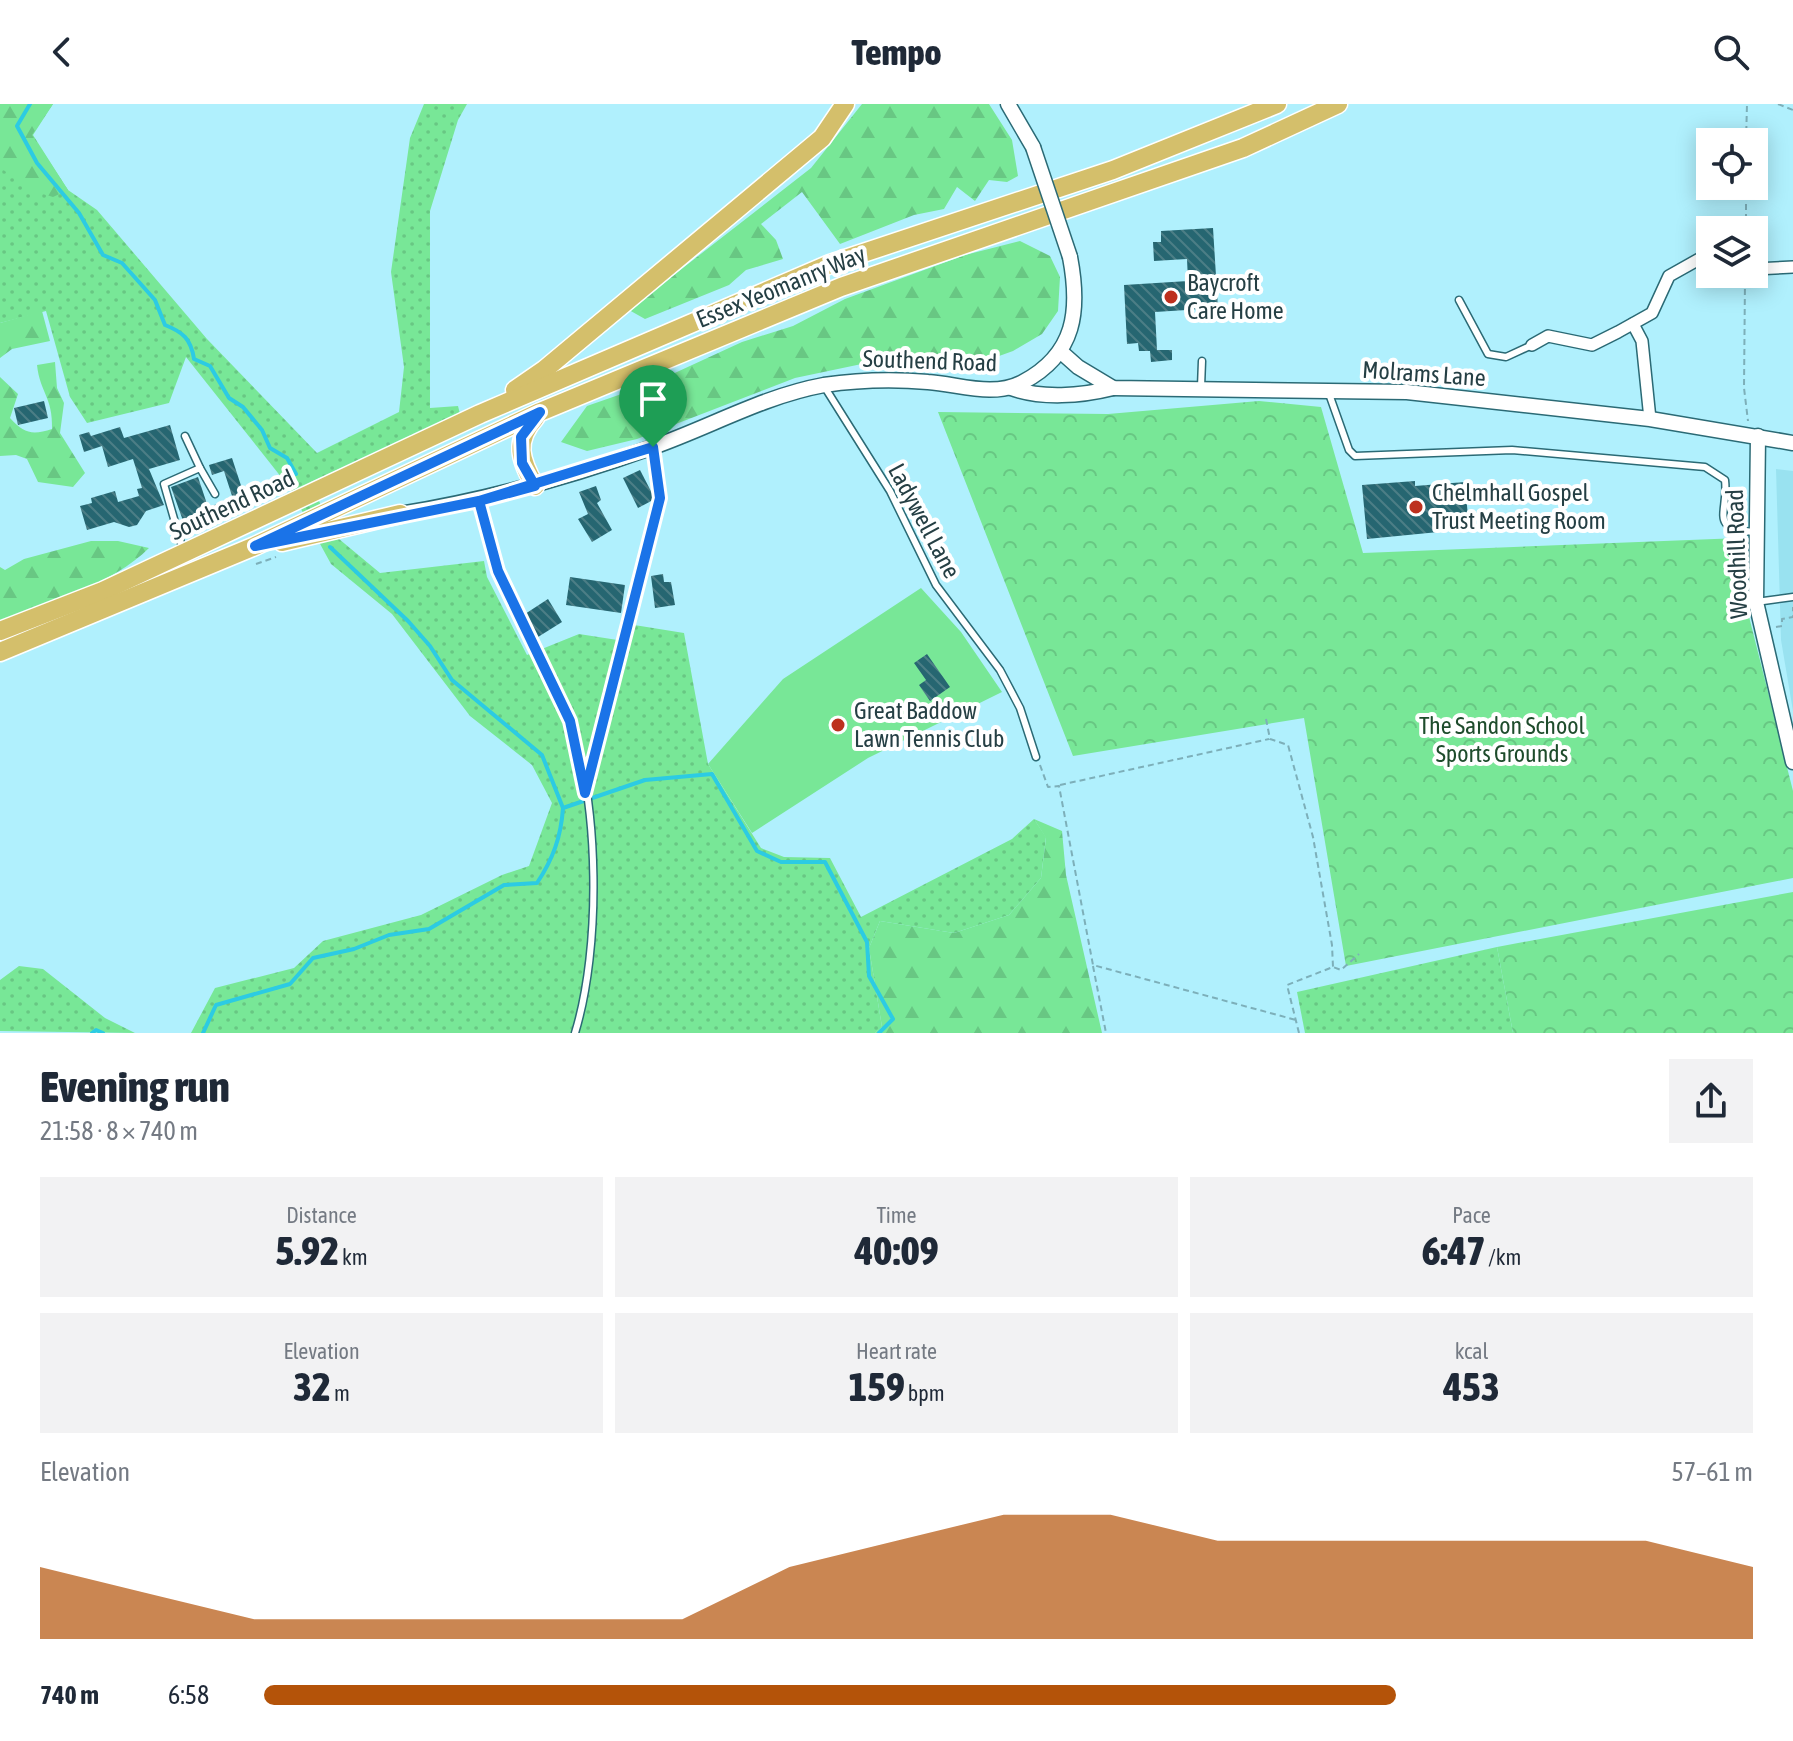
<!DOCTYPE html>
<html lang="en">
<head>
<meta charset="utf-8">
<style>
	body { margin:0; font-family:"Asap Condensed",sans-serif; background:#f2f2f3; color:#1f2937; height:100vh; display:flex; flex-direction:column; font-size:30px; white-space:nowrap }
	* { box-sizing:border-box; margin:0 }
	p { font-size:26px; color:#747a83 }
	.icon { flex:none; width:44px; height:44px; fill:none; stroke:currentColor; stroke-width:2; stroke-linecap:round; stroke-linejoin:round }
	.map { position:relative; height:929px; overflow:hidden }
	.sheet { display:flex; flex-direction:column; background:#fff; flex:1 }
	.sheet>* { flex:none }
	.buttons { position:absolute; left:1696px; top:24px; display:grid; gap:16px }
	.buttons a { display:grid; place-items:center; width:72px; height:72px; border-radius:0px; background:#fff; box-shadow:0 4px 20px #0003; font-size:40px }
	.pin { position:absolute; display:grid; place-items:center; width:68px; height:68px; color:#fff; margin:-82px -34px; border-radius:50% 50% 50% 0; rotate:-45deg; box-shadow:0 0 8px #0007 }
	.pin .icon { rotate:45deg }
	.round { display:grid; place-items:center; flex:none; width:84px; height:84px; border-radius:0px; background:#f2f2f3 }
	.head { display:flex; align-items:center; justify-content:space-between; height:136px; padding:0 40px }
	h1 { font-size:44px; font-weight:800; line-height:60px }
	.figures { display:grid; grid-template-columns:repeat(3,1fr); gap:12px; height:136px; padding:8px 40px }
	.figures div { display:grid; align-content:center; border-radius:0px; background:#f2f2f3; text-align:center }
	.figures b { font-size:40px; font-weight:800 }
	.figures small { font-size:22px; font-weight:400 }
	.figures p { font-size:22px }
	.chart { height:224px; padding:16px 40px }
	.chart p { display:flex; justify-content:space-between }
	.chart svg { width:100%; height:144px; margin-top:8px; fill:#b45309; opacity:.7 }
	ul { padding:0 40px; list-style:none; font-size:26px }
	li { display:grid; grid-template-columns:128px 96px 1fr; align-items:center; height:60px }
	li i { height:20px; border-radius:10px; background:#b45309 }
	header { display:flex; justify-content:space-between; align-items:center; height:104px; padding:0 40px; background:#fff; font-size:36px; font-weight:800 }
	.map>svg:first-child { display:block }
</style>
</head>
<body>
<header><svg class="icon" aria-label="back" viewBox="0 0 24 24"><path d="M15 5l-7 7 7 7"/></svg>Tempo<svg class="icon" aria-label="search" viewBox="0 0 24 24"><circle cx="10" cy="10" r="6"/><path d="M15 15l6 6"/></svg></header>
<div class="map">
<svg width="1793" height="929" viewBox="0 0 1793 929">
	<defs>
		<pattern id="grass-dots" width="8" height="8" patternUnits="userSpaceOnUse" patternTransform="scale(2)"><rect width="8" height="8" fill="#78e797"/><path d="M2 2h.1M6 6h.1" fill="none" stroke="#68c783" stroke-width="1.8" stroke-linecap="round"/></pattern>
		<pattern id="forest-firs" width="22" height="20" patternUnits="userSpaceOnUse" patternTransform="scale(2)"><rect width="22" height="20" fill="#78e797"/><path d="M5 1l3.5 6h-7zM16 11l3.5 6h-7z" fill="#68c783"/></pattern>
		<pattern id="park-crowns" width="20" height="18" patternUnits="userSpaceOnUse" patternTransform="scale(2)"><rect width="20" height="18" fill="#78e797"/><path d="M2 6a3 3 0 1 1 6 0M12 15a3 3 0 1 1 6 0" fill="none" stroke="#68c783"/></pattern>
		<pattern id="building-back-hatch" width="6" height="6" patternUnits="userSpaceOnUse" patternTransform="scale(2)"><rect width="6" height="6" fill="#266671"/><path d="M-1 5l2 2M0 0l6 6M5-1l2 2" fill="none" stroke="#4c7e86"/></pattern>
	</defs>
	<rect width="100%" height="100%" fill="#b0f0fd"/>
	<path fill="#99e2f0" d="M1776,365l17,2v240l-12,-71z"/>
	<g fill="url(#grass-dots)">
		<path d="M0,0h53l-20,31 35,55 29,20 110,129 110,114 82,-41 5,-45 -13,-95 19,-134 14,-34h43l-9,16 -28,91v197l28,-2 2,8 -149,68 22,52 47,39 104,-12 3,16 40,78 52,-21 45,7 4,-17 56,9 24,131 53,84 23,9 46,1 31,59 151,-78 22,-20 12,18 -5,41 -32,37 -55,18 -74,-12 -11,27 13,79 -7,6h-684l24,-45 79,-20 29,-27 98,-26 81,-40 27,-9 23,-63 -20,-38 -62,-49 -78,-102 -61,-50 -42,-77 -103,-130 -17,46 -82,20 -17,-26 -24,-86 -46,12z"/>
		<path d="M1497,843l16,86h-208l-8,-41z"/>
		<path d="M19,862l24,3 62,49 30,15 -135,-2v-51z"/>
	</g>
	<g fill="url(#forest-firs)">
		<path d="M0,0h53l-21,31 36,55 -15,7 -26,-8 -27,-22z"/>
		<path d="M862,0h127l23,36 6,36 -11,6 -18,-2 -14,21 -18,-14 -13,22 -30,6 -74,29 -38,-52 -41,32 15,16 7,19 -37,11 -17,15 -84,34 -16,-9 182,-142z"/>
		<path d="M1020,137l30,15 10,21 -2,34 -16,23 -29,17 -25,9 -93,-3 -100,21 -158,61 -50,12 -26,-9 26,-36 66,-23 89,-41 51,-16 52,-27 120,-44z"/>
		<path d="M42,207l8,30 -38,8 -12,9v-35z"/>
		<path d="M55,258l2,26 7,15 -4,30 25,40 -12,14 -35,-5 -11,-23 -11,-4 -16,1v-79l18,17 -8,24c14,16 23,17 42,11 1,-32 -12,-36 -15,-64z"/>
		<path d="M91,437h27l31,7c-35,35 -102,57 -149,76v-57l5,3 19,-11z"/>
		<path d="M1034,715l28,12 4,44 36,158h-227l7,-6 -13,-79 11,-27 74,12 55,-18 32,-37 5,-40z"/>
	</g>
	<g fill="url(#park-crowns)">
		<path d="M1259,297l62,6 42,146 377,-15v43l53,210v87l-447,88 -42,-248 -231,38 -135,-344 170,2z"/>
		<path d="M1793,788v141h-280l-16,-86z"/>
	</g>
	<path fill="#78e797" d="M921,484l40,44 41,60 -134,66 -116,75 -44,-69 75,-85z"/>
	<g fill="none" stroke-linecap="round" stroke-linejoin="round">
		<g stroke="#2ccbe3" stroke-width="4">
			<path d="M30,0l-13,22 20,37 42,50 24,42 19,8 33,37 10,25c18,7 26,14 29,34l16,7 19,32 14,9 19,23 8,18 17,10 9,16"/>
			<path d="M330,443l78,74 22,25 22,34 90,75 21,53"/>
			<path d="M92,929l4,-3 7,3"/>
			<path d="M203,929l13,-28 74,-21 23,-26 41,-9 35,-14 40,-6 75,-44 33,-2c16,-24 24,-46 26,-75l82,-28 67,-6 45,77 24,11h44l42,80 2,34 24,43 -14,14"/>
		</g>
	</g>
	<g fill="url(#building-back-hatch)">
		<path d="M1213,124l5,80 -63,4 2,38h15v10l-21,2 -1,-11h-11l-1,-8 -11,1 -3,-59 64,-4 -1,-22 -33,2 -1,-19h8v-11z"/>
		<path d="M44,297l4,17 -30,7 -4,-17z"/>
		<path d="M170,321l10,35 -31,9 15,36 -18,6 -9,14 -8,2 -15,-5 -27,8 -7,-24 12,-3 -1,-5 24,-7 3,11 21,-6 -2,-7 5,-1 -9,-29 -25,8 -6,-21 -18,6 -5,-17 10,-3 2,4 29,-9 4,11z"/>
		<path d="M232,354l16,49 -44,15 1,4 -18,6 -16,-45 27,-10 10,30 25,-8 -9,-28 -12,4 -3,-10z"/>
		<path d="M640,366l15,29 -17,9 -15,-30z"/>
		<path d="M1415,377v5l50,-4 4,47 -102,10 -5,-54z"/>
		<path d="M596,382l5,14 -4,3 15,27 -20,12 -14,-23 10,-5 -9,-22z"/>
		<path d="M663,470l1,8h7l4,23 -20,3 -4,-32z"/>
		<path d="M570,473l55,8 -4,28 -55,-8z"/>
		<path d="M548,495l14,23 -24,15 -13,-23z"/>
		<path d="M927,550l23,33 -20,14 -11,-16 7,-5 -12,-17z"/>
	</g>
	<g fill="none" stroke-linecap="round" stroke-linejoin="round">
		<defs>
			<g id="service">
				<path d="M1459,196l29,54 18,3 26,-12"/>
				<path d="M824,282l66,105 46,94 64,85 20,38 16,49"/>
				<path d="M1201,283l1,-26"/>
				<path d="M1328,287l21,59 6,6 157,-6 193,17 20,13c4,33 -18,49 30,52"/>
				<path d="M185,332l15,32"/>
				<path d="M479,397c5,23 9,47 19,70 21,51 52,97 71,149 31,84 32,228 6,313"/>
				<path d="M183,446l-19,-66 36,-16 15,26"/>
				<path d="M1756,498l37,-5"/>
			</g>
			<g id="minor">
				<path d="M1755,165l38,-2"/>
				<path d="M1633,220l9,17 8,78"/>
				<path d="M1532,241l16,-9 44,9 26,-13 34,-19 17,-37 41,-23"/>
			</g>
			<g id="tertiary">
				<path d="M1008,0l25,43"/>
				<path d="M1060,247l18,16 35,21 294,4 243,27 143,24"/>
				<path d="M1011,284c31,11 70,8 102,0"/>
				<path d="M1758,332l-2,166 37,160"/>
				<path d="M400,410c87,-14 170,-37 253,-67 57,-20 111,-51 171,-62 34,-5 70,-6 104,-3 31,2 65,16 95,0 53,-28 57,-72 47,-125"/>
			</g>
			<g id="primary">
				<path d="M515,286l29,-20 278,-232 23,-34"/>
				<path d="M535,382c-15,-26 -21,-45 0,-68"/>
				<path d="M282,438l118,-28"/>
				<path d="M0,527l103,-40 377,-177 350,-150 283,-94 164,-66"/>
				<path d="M0,548l255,-106 285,-134 301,-125 402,-139 95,-44"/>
			</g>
		</defs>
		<use href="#service" stroke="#2b6a75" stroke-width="9"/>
		<use href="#minor" stroke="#2b6a75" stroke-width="14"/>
		<use href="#tertiary" stroke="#2b6a75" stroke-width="17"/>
		<use href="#primary" stroke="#fff" stroke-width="21"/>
		<g stroke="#7dafb9" stroke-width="2" stroke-dasharray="6 4" stroke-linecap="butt">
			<path d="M1778,0l15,6"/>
			<path d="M1746,38l1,-38"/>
			<path d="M1746,126v-44"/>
			<path d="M1745,175l-1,109 4,33"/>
			<path d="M256,460l20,-7"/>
			<path d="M1776,523l6,-1v-7l11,-2v-10"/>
			<path d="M1266,615l4,20 18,6 25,92 19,108 1,22"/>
			<path d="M592,661l68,-267 -5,-38"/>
			<path d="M1040,661l8,22 11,-1 34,179 203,55"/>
			<path d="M1060,681l209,-46"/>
			<path d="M1093,862l13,67"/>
			<path d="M1299,929l-12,-48 46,-18 8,3 18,-16"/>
		</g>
		<use href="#service" stroke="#fff" stroke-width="6"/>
		<use href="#minor" stroke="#fff" stroke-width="11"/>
		<use href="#tertiary" stroke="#fff" stroke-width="14"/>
		<use href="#primary" stroke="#d4bf6b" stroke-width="18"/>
		<defs>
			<path id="tertiary-bridge" d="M1033,43l37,110"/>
		</defs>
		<use href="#tertiary-bridge" stroke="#2b6a75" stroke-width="17" stroke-linecap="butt"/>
		<use href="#tertiary-bridge" stroke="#fff" stroke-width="14"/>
	</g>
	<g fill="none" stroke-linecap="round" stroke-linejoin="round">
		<defs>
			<path id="route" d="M653,343l-174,54 -224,45 285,-134 -19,25 1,26 13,23 -56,15 19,70 72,150 15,72 75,-295 -7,-51"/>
		</defs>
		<use href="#route" stroke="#fff" stroke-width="16"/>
		<use href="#route" stroke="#1a73e8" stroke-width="10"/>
	</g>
	<g fill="#bd301e" stroke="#fff" stroke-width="3">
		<circle cx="1171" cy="193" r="8"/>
		<circle cx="1416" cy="403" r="8"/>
		<circle cx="838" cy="621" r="8"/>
	</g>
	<g text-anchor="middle" stroke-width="8" stroke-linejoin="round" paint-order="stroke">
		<g font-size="24" fill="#253f44" stroke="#fff" text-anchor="start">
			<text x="1187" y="187">Baycroft<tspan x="1187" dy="28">Care Home</tspan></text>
			<text x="1432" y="397">Chelmhall Gospel<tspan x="1432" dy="28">Trust Meeting Room</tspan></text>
			<text x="854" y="615">Great Baddow<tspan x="854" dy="28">Lawn Tennis Club</tspan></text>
		</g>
		<g font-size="24" fill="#253f44" stroke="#fff">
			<text transform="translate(781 183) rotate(-22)" y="8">Essex Yeomanry Way</text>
			<text transform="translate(930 257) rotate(2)" y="8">Southend Road</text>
			<text transform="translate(1424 270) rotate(4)" y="8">Molrams Lane</text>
			<text transform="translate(232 401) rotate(-25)" y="8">Southend Road</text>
			<text transform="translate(924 417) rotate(62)" y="8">Ladywell Lane</text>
			<text transform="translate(1737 450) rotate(-92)" y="8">Woodhill Road</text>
		</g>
		<g font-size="24" fill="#1e4c2c" stroke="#fff">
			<text x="1502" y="630">The Sandon School<tspan x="1502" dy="28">Sports Grounds</tspan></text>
		</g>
	</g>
</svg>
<div class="buttons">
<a><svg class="icon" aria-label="locate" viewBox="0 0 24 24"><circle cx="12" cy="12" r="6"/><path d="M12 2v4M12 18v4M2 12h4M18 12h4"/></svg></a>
<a><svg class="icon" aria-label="layers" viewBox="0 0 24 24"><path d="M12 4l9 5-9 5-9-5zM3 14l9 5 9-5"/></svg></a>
</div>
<div class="pin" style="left:653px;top:343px;background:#1e9e55"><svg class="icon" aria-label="arrive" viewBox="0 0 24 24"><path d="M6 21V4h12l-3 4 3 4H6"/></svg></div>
</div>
<section class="sheet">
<div class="head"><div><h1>Evening run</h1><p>21:58 · 8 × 740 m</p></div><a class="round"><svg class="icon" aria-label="share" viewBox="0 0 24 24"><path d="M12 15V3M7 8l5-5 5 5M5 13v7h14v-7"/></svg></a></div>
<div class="figures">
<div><p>Distance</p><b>5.92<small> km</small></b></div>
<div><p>Time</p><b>40:09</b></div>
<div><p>Pace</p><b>6:47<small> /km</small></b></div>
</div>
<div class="figures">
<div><p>Elevation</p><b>32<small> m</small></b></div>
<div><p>Heart rate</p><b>159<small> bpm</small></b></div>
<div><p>kcal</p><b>453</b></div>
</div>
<div class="chart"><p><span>Elevation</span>57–61 m</p>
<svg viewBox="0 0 160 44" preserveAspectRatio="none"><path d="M0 44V22L10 30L20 38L30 38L40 38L50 38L60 38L70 22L80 14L90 6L100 6L110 14L120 14L130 14L140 14L150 14L160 22V44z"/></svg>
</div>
<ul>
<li><b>740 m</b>6:58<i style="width:76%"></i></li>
</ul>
</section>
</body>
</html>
